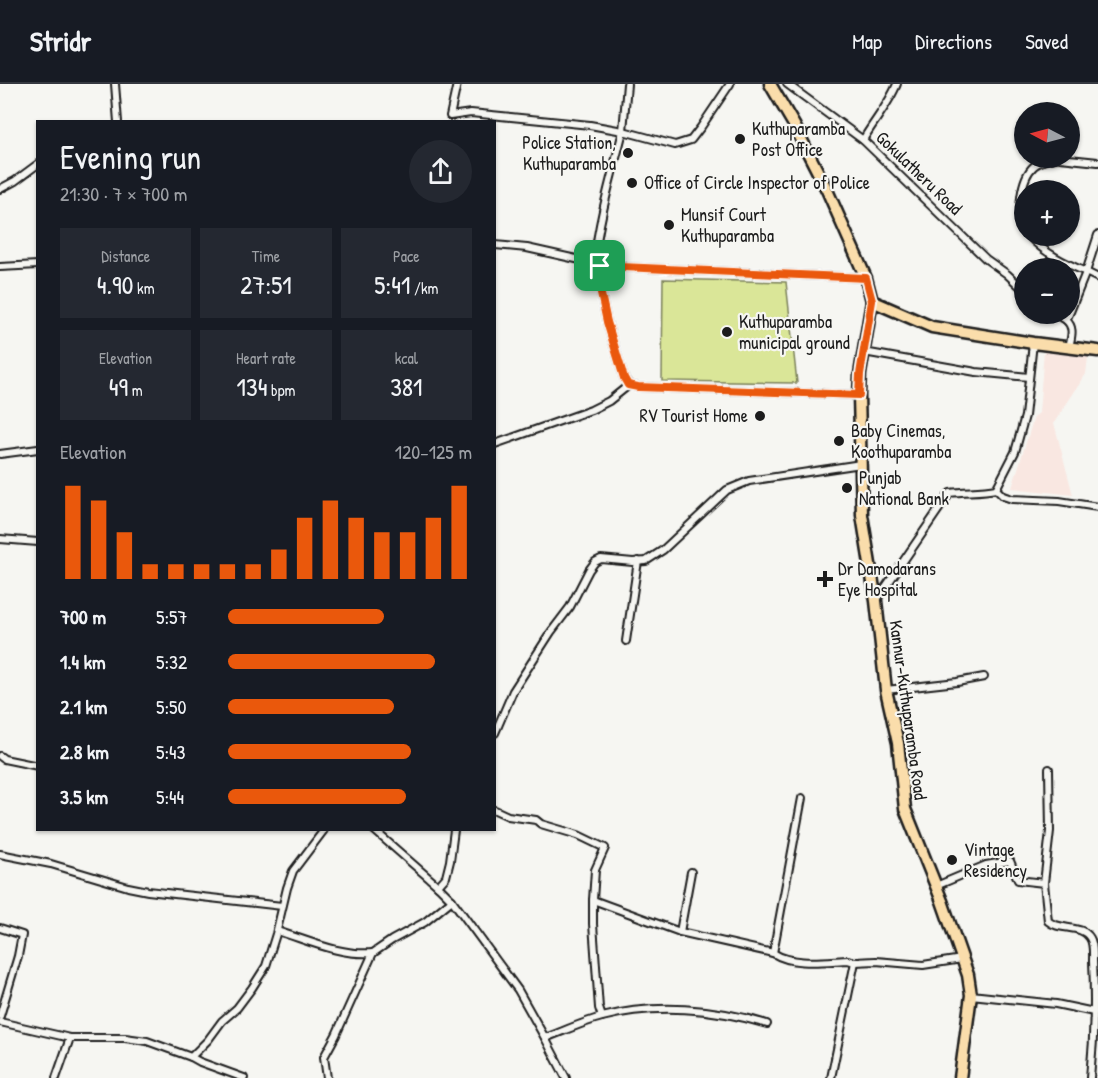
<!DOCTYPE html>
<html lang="en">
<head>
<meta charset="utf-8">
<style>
	body { margin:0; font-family:"Patrick Hand",sans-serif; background:#242831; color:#f1f3f6; height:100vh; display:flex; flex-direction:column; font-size:22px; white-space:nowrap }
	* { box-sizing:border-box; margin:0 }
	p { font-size:20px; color:#9ea1a6 }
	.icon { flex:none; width:33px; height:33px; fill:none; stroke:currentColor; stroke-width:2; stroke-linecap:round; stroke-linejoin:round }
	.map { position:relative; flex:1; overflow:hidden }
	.side { position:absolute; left:36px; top:36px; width:460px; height:711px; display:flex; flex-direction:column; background:#171b24; border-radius:0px; box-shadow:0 2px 4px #0004 }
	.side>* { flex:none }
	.needle { width:39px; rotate:276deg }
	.controls { position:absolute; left:1014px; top:18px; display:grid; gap:12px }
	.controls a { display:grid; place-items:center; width:66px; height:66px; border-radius:50%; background:#171b24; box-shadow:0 2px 4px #0004; font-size:30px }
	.pin { position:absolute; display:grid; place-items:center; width:51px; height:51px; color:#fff; margin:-26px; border-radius:12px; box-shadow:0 3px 9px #0006 }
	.round { display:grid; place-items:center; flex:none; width:63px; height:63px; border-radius:32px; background:#242831 }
	.overview { display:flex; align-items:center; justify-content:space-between; height:102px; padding:0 24px }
	h1 { font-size:33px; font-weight:600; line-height:45px }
	.figures { display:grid; grid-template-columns:repeat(3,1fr); gap:9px; height:102px; padding:6px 24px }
	.figures div { display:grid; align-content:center; border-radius:0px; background:#242831; text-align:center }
	.figures b { font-size:26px; font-weight:600 }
	.figures small { font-size:16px; font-weight:400 }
	.figures p { font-size:16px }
	.chart { height:168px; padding:12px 24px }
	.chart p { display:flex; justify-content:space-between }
	.chart svg { width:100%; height:108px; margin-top:6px; stroke:#ea580c; stroke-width:6 }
	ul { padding:0 24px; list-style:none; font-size:20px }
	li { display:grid; grid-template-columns:96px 72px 1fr; align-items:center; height:45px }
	li i { height:15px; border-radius:8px; background:#ea580c }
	header { display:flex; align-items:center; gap:36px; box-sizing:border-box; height:84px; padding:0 30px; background:#171b24; border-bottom:2px solid #363941 }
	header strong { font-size:28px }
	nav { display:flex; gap:33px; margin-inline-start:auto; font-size:21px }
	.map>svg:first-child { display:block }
</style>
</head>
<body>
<header>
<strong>Stridr</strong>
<nav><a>Map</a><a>Directions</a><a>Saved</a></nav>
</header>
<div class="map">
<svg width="1098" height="994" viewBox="0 0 1098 994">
	<rect width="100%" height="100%" fill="#f6f6f2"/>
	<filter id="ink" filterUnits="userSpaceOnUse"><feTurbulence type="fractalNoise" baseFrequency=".0167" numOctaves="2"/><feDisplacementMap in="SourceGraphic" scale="12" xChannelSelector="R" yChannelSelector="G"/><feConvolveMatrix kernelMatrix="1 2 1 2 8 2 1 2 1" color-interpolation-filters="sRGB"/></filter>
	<g filter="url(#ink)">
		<path fill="#f9e7e1" d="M1044,266l44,7 -2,17 -32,49 19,72 -61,-7 22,-71 5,-4z"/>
		<path fill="#dae698" stroke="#7b815a" stroke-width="1.5" d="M663,195l123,3 11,101 -135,-2z"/>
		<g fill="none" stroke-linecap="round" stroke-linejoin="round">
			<defs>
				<g id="street">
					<path d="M115,0l3,38"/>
					<path d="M457,0l-7,32 21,-3 119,12 33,6 4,-47"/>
					<path d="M787,0l76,56 123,119 21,15 17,16"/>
					<path d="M863,56c11,-19 26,-36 34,-56"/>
					<path d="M1060,74l38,4"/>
					<path d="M0,105l15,-8 23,-17"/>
					<path d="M1024,146c-7,-16 -4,-52 10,-64 6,-5 14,-7 22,-8"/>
					<path d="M1029,152c15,17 36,27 57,36l12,-37"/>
					<path d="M495,161l32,3 67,15 6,3 1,28 6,28 17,56 5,7 9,2 221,8"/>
					<path d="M594,179c5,-45 18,-88 29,-132l52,14 16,-5 10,-13 29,-43"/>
					<path d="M600,182l266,12"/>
					<path d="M0,183l38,-2"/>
					<path d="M1070,228l16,-40 12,6"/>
					<path d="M1056,230l10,6"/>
					<path d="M1069,230l-3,6c9,8 5,17 3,28"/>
					<path d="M864,268l112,20 53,5"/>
					<path d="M495,360l96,-34 18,-9 20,-16"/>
					<path d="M0,370l38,-5"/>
					<path d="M996,405l7,7 9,3 47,2 39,6"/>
					<path d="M0,455l38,3"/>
					<path d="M876,517l74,-108c16,-2 31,-1 46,-4l19,-37 10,-36 8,-73"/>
					<path d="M626,557l12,-80"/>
					<path d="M886,606l71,-8 27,-5"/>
					<path d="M495,649l18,-42 38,-59 19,-25 19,-37 6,-8 6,-3 32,3 13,-1 17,-11 64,-60 22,-9 112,-17"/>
					<path d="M0,672l4,3 34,7"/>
					<path d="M495,726l13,6 28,4 5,4 37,11 27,13 -10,22 -2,30v24l6,84 3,9"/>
					<path d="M374,746l64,56 14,14 66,90 27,48 21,40"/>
					<path d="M0,770l51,10 77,23 20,4 134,15"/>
					<path d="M1044,799l6,-52 -1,-62"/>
					<path d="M438,802l8,-9 4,-16 4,-31"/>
					<path d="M936,802l50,-21 24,-4 8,19 26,3 4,38c11,10 34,3 42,17 4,6 3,17 3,23 2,39 1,78 -3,117"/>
					<path d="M593,816l87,32 93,21c20,13 52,8 75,7l7,2 21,-1 47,4 39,-6"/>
					<path d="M0,844l22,7 -4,21 -18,60"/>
					<path d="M277,847c30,9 63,25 96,22"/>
					<path d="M680,848l11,-60"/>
					<path d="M773,869l29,-155"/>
					<path d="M971,911l85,9 38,8"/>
					<path d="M0,938l70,16h55l22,3 44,16 17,-17 14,-19 15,-13 15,-20 14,-22 10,-32 11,-46 6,-17 31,-41"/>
					<path d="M545,954c19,-7 38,-16 57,-21 53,-14 113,-9 165,7"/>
					<path d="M191,973l9,5 44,16"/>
					<path d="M56,994l14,-40"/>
					<path d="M327,994l-3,-21 12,-22 37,-82 19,-13 33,-18 27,-22"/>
					<path d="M831,994l24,-116"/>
				</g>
				<g id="primary">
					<path d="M770,0l24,41 33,65 39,88 6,23 60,26 101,16 65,8"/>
					<path d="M872,217l-12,73 -1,21 3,120 14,86 10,89 12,53 7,66 37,92 26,74 3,20 -11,83"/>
				</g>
			</defs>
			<use href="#street" stroke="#1c1c1c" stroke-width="10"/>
			<use href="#primary" stroke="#1c1c1c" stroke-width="15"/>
			<use href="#street" stroke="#f6f6f2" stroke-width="6"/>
			<use href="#primary" stroke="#faddab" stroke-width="10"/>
		</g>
	</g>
	<g fill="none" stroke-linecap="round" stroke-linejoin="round" filter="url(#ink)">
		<defs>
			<path id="route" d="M600,182l266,12 6,23 -12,73 -1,21 -221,-8 -10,-2 -4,-7 -17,-56 -6,-28z"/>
		</defs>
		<use href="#route" stroke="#fff" stroke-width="12"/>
		<use href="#route" stroke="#ea580c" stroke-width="8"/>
	</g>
	<g fill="#1c1c1c" stroke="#f6f6f2" stroke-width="2">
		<circle cx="740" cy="55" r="6"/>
		<circle cx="628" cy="69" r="6"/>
		<circle cx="632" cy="99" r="6"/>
		<circle cx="669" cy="141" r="6"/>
		<circle cx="727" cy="248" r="6"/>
		<circle cx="760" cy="332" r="6"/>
		<circle cx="839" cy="357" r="6"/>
		<circle cx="847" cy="404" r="6"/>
		<path d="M822 486h6v6h6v6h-6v6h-6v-6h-6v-6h6z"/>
		<circle cx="952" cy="776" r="6"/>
	</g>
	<g text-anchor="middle" stroke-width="4.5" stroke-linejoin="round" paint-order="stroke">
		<g font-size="18" fill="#1c1c1c" stroke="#f6f6f2" text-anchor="start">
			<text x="752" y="51">Kuthuparamba<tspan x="752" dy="21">Post Office</tspan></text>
			<text x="616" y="65" text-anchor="end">Police Station,<tspan x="616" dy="21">Kuthuparamba</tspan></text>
			<text x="644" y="105">Office of Circle Inspector of Police</text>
			<text x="681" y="137">Munsif Court<tspan x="681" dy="21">Kuthuparamba</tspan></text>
			<text x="739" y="244">Kuthuparamba<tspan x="739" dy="21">municipal ground</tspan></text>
			<text x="748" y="338" text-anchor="end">RV Tourist Home</text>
			<text x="851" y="353">Baby Cinemas,<tspan x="851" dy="21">Koothuparamba</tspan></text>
			<text x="859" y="400">Punjab<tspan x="859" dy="21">National Bank</tspan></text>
			<text x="838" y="491">Dr Damodarans<tspan x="838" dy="21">Eye Hospital</tspan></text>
			<text x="964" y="772">Vintage<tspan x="964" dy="21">Residency</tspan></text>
		</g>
		<g font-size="18" fill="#1c1c1c" stroke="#f6f6f2">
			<text transform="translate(919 89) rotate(44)" y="6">Gokulatheru Road</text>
			<text transform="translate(908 626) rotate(82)" y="6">Kannur-Kuthuparamba Road</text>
		</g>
	</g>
</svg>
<div class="controls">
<a><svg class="needle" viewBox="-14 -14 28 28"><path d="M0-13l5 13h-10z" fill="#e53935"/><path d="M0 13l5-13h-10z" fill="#9ea1a6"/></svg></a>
<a>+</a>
<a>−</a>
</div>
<div class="pin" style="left:600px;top:182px;background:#1e9e55"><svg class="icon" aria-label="arrive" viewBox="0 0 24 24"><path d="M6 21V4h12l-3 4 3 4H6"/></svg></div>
<section class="side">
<div class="overview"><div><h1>Evening run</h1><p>21:30 · 7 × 700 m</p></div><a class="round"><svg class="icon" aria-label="share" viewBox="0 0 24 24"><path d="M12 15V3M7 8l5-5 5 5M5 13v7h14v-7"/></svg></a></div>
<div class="figures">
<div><p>Distance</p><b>4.90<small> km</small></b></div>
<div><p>Time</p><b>27:51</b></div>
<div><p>Pace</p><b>5:41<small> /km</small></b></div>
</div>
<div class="figures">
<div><p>Elevation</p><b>49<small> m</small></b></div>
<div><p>Heart rate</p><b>134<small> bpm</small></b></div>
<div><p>kcal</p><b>381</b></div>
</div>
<div class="chart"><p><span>Elevation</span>120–125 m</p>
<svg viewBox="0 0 160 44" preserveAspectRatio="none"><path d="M5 44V6M15 44V12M25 44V25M35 44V38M45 44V38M55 44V38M65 44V38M75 44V38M85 44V32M95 44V19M105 44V12M115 44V19M125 44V25M135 44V25M145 44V19M155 44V6"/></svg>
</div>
<ul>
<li><b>700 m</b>5:57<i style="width:64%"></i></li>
<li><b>1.4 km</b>5:32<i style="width:85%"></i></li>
<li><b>2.1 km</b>5:50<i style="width:68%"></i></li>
<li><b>2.8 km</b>5:43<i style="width:75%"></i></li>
<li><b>3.5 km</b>5:44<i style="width:73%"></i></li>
</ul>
</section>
</div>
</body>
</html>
